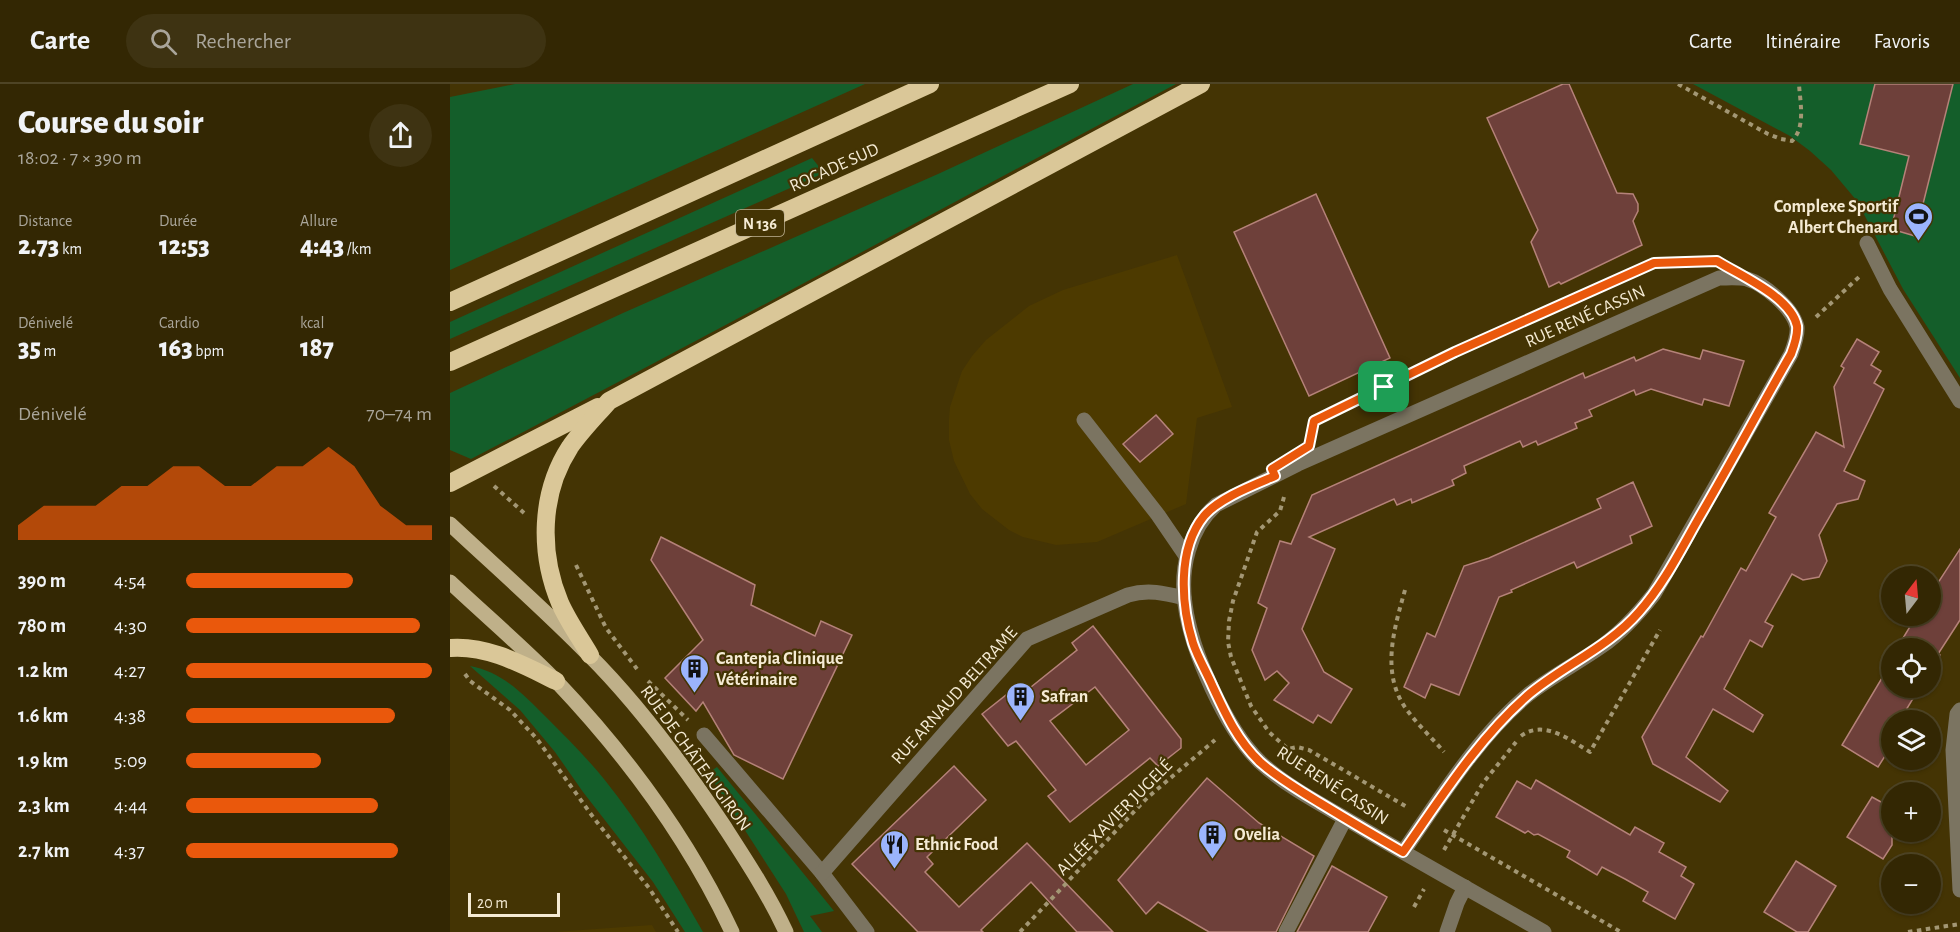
<!DOCTYPE html>
<html lang="fr">
<head>
<meta charset="utf-8">
<style>
	body { margin:0; font-family:"Alegreya Sans",sans-serif; background:#3e3312; color:#f1f3f6; height:100vh; display:flex; flex-direction:column; font-size:22px; white-space:nowrap }
	* { box-sizing:border-box; margin:0 }
	p { font-size:20px; color:#a9a59a }
	.icon { flex:none; width:33px; height:33px; fill:none; stroke:currentColor; stroke-width:2; stroke-linecap:round; stroke-linejoin:round }
	.map { position:relative; flex:1; overflow:hidden }
	.panel { display:flex; flex-direction:column; background:#332703; width:450px }
	.panel>* { flex:none }
	.needle { width:39px; rotate:16deg }
	.tools { position:absolute; left:1431px; top:482px; display:grid; gap:12px }
	.tools a { display:grid; place-items:center; width:60px; height:60px; border-radius:50%; background:#332703; box-shadow:0 2px 4px #0004,0 0 0 2px #4e4425; font-size:30px }
	.scale { position:absolute; left:18px; bottom:15px; width:92px; box-sizing:border-box; padding-left:6px; border:3px solid #f5ebd4; border-top:0; font-size:16px; line-height:21px; white-space:nowrap; color:#f5ebd4; -webkit-text-stroke:4px #443404; paint-order:stroke }
	.pin { position:absolute; display:grid; place-items:center; width:51px; height:51px; color:#fff; margin:-26px; border-radius:12px; box-shadow:0 3px 9px #0006 }
	.round { display:grid; place-items:center; flex:none; width:63px; height:63px; border-radius:32px; background:#3e3312 }
	.head { display:flex; align-items:center; justify-content:space-between; height:102px; padding:0 18px }
	h1 { font-size:33px; font-weight:800; line-height:45px }
	.metrics { display:grid; grid-template-columns:repeat(3,1fr); gap:9px; height:102px; padding:6px 18px }
	.metrics div { display:grid; align-content:center }
	.metrics b { font-size:26px; font-weight:800 }
	.metrics small { font-size:16px; font-weight:400 }
	.metrics p { font-size:16px }
	.chart { height:168px; padding:12px 18px }
	.chart p { display:flex; justify-content:space-between }
	.chart svg { width:100%; height:108px; margin-top:6px; fill:#ea580c; opacity:.7 }
	ul { padding:0 18px; list-style:none; font-size:20px }
	li { display:grid; grid-template-columns:96px 72px 1fr; align-items:center; height:45px }
	li i { height:15px; border-radius:8px; background:#ea580c }
	header { display:flex; align-items:center; gap:36px; box-sizing:border-box; height:84px; padding:0 30px; background:#332703; border-bottom:2px solid #4e4425 }
	header strong { font-size:28px }
	nav { display:flex; gap:33px; margin-inline-start:auto; font-size:21px }
	.search { width:420px; height:54px; background:#3e3312; display:flex; align-items:center; gap:15px; box-sizing:border-box; padding:0 21px; border-radius:33px; color:#a9a59a; font-size:22px }
	main { display:flex; flex:1; min-height:0 }
	.map>svg:first-child { display:block }
</style>
</head>
<body>
<header>
<strong>Carte</strong>
<div class="search"><svg class="icon" aria-label="search" viewBox="0 0 24 24"><circle cx="10" cy="10" r="6"/><path d="M15 15l6 6"/></svg>Rechercher</div>
<nav><a>Carte</a><a>Itinéraire</a><a>Favoris</a></nav>
</header>
<main>
<section class="panel">
<div class="head"><div><h1>Course du soir</h1><p>18:02 · 7 × 390 m</p></div><a class="round"><svg class="icon" aria-label="share" viewBox="0 0 24 24"><path d="M12 15V3M7 8l5-5 5 5M5 13v7h14v-7"/></svg></a></div>
<div class="metrics">
<div><p>Distance</p><b>2.73<small> km</small></b></div>
<div><p>Durée</p><b>12:53</b></div>
<div><p>Allure</p><b>4:43<small> /km</small></b></div>
</div>
<div class="metrics">
<div><p>Dénivelé</p><b>35<small> m</small></b></div>
<div><p>Cardio</p><b>163<small> bpm</small></b></div>
<div><p>kcal</p><b>187</b></div>
</div>
<div class="chart"><p><span>Dénivelé</span>70–74 m</p>
<svg viewBox="0 0 160 44" preserveAspectRatio="none"><path d="M0 44V38L10 30L20 30L30 30L40 22L50 22L60 14L70 14L80 22L90 22L100 14L110 14L120 6L130 14L140 30L150 38L160 38V44z"/></svg>
</div>
<ul>
<li><b>390 m</b>4:54<i style="width:68%"></i></li>
<li><b>780 m</b>4:30<i style="width:95%"></i></li>
<li><b>1.2 km</b>4:27<i style="width:100%"></i></li>
<li><b>1.6 km</b>4:38<i style="width:85%"></i></li>
<li><b>1.9 km</b>5:09<i style="width:55%"></i></li>
<li><b>2.3 km</b>4:44<i style="width:78%"></i></li>
<li><b>2.7 km</b>4:37<i style="width:86%"></i></li>
</ul>
</section>
<div class="map">
<svg width="1510" height="848" viewBox="0 0 1510 848">
	<rect width="100%" height="100%" fill="#443404"/>
	<g fill="#4d3a00">
		<path d="M727,171l55,152 -35,11 -11,86 -89,38 -41,3 -33,-8 -14,-7 -27,-21 -12,-15 -16,-33 -5,-21v-20l1,-13 12,-36 10,-15 14,-16 43,-34 34,-16z"/>
		<path d="M202,841l4,7h-102z"/>
	</g>
	<g fill="#145e2a">
		<path d="M65,0h350l-415,186v-173z"/>
		<path d="M683,0h43c-235,124 -468,253 -705,375l-21,-9v-57l173,-80 315,-139z"/>
		<path d="M1243,0h267v294l-57,-89 -46,-88 -26,-31 -21,-19 -20,-15z"/>
		<path d="M362,74l12,15 -374,166v-17z"/>
		<path d="M20,582c33,6 54,29 77,52 20,20 39,39 57,61 38,47 69,100 99,153h-18l-32,-50 -70,-90 -28,-40 -35,-42z"/>
		<path d="M267,683l117,144 -24,5 12,16h-18l-18,-38 -78,-121z"/>
	</g>
	<g fill="#6e403a" stroke="#b58279" stroke-width="1.5" fill-rule="evenodd">
		<path d="M1113,0h6l48,109 16,1 5,10v7l-5,10 9,24 -81,39 -2,-2 -10,5 -18,-45 7,-12 -51,-112z"/>
		<path d="M1425,0h78l-38,152 -24,-7 18,-73 -49,-12z"/>
		<path d="M866,110l74,164 -81,38 -75,-164z"/>
		<path d="M1407,255l22,13 -8,13 10,6 -7,12 10,6 -40,82 21,10 -7,18 -21,5 -18,31 8,26 -8,16 -16,3 -11,-6 -27,48 8,4 -11,21 -12,-7 -26,49 39,26 -10,17 -40,-23 -27,48 42,34 -8,11 -67,-38 -11,-27 59,-101 2,1 38,-69 5,3 30,-54 -7,-4 47,-81 28,15 -10,-60 10,-19 -3,-2z"/>
		<path d="M1213,265l37,10 3,-9 41,11 -15,45 -25,-7 -2,6 -51,-16 -15,6 -2,-5 -45,20 3,6 -17,7 2,5 -39,17 -2,-4 -13,6 -3,-6 -56,25 2,7 -14,7 2,5 -42,18 -1,-4 -14,6 -3,-6 -85,38 26,12 -33,80 22,43 28,17 -21,34 -13,-8 -5,8 -39,-23 15,-17 -12,-12 -12,9 -13,-30 15,-42 -9,-5 22,-62 11,3 21,-49 271,-122 2,5 49,-21 2,4z"/>
		<path d="M706,331l17,19 -33,28 -17,-18z"/>
		<path d="M1183,398l19,44 -22,10 2,7 -55,25 -3,-6 -63,28 1,2 -13,5 -40,98 -28,-11 -6,14 -21,-11 23,-54 8,4 29,-71 25,-8 112,-50 -4,-9z"/>
		<path d="M211,453l94,48 -4,20 64,31 6,-15 31,14 -69,144 -49,-24 -31,-53 -7,9 -31,-33 38,-38 -52,-80z"/>
		<path d="M1510,465v71l-22,34 2,1 -10,16v-23h-33l20,-33h13v-20z"/>
		<path d="M643,542l88,113v9l-23,18 -8,-8 -80,64 -22,-26 8,-6 -40,-49 -8,5 -26,-32 38,-30 6,7 51,-41 -5,-7zM645,603l34,43 -43,35 -36,-44z"/>
		<path d="M1442,573v30h28l-20,33h-8v25l-14,22 -36,-22 43,-72 -2,-1z"/>
		<path d="M504,682l32,34 -59,57 6,7 -8,8 34,35 68,-64 86,89h-36l-46,-50 -50,48 2,2h-65l-66,-68z"/>
		<path d="M757,694l52,45 55,33 -38,76h-67l-51,-30 -12,12 -28,-34z"/>
		<path d="M1086,696l94,55 5,-8 29,16 -5,9 27,15 -5,9 13,8 -19,35 -32,-18 5,-9 -23,-13 -23,-12 -5,8 -30,-18 3,-6 -32,-17 -4,1 -6,-4 -3,2 -29,-16 21,-36 14,8z"/>
		<path d="M1422,713l20,11v37l-9,14 -36,-22z"/>
		<path d="M1346,777l40,25 -28,46h-11l-33,-20z"/>
		<path d="M882,782l55,31 -19,35h-71z"/>
	</g>
	<g fill="none" stroke-linecap="round" stroke-linejoin="round">
		<g stroke="#a39774" stroke-width="4" stroke-dasharray="4.5 4.5" stroke-linecap="butt">
			<path d="M1228,0l90,50 13,5 11,2c14,-14 8,-39 7,-57"/>
			<path d="M1366,233l43,-40"/>
			<path d="M861,350l3,-13 141,-69 199,-89 42,-1"/>
			<path d="M44,402l30,27"/>
			<path d="M834,413l-4,14 -23,21 -24,69 -4,20 -1,21 3,15 20,49 18,26 19,17 9,-2 12,3 98,57"/>
			<path d="M126,481l30,63 31,41"/>
			<path d="M955,506c-11,39 -25,84 2,120 11,15 25,28 37,42"/>
			<path d="M15,590l5,7 40,29 27,29 56,78 56,71 29,44"/>
			<path d="M198,597l40,39"/>
			<path d="M1071,652c23,-17 49,4 69,16l70,-122"/>
			<path d="M994,746l177,102"/>
			<path d="M994,766l39,-67 33,-41"/>
			<path d="M964,823l10,-18"/>
			<path d="M570,848l127,-134 68,-58"/>
			<path d="M1458,848l52,-8"/>
		</g>
		<g stroke="#7b7461" stroke-width="15">
			<path d="M1417,159l23,46 70,112"/>
			<path d="M634,336l74,95 28,41"/>
			<path d="M1510,626l-3,4 -4,36 7,140"/>
			<path d="M254,651l118,138 45,59"/>
			<path d="M953,768c36,-52 76,-117 126,-158 23,-18 49,-31 73,-48 20,-14 37,-33 52,-52l137,-240c3,-8 7,-19 6,-27 -4,-19 -33,-43 -50,-48 -8,-2 -19,-1 -28,-1l-421,186 -82,41c-27,24 -36,64 -31,99 6,47 41,125 75,158 27,25 63,43 95,62 62,37 126,72 189,108"/>
			<path d="M372,789l205,-234 101,-44c20,-6 36,-2 56,3"/>
			<path d="M836,848l59,-113"/>
			<path d="M997,848l10,-29 8,-16"/>
		</g>
		<g stroke="#bfb089" stroke-width="15">
			<path d="M0,440c46,43 94,85 139,131 51,51 95,111 135,171 22,34 45,69 62,106"/>
			<path d="M0,498c35,33 73,65 107,100 71,75 131,156 175,250"/>
		</g>
		<g stroke="#dac798" stroke-width="18">
			<path d="M0,218l480,-218"/>
			<path d="M0,278l620,-278"/>
			<path d="M0,399l148,-76"/>
			<path d="M0,564c38,-3 73,17 106,33"/>
			<path d="M140,571c-10,-17 -22,-34 -30,-52 -21,-50 -20,-110 10,-156 11,-16 26,-31 39,-46l592,-317"/>
		</g>
	</g>
	<g fill="none" stroke-linecap="round" stroke-linejoin="round">
		<defs>
			<path id="route" d="M1267,177c24,15 74,36 80,65 1,9 -3,20 -6,28 -31,54 -60,109 -91,162 -19,33 -36,68 -61,96 -31,36 -77,54 -112,84 -50,44 -86,102 -124,156 -28,-16 -55,-32 -83,-49 -20,-12 -42,-25 -60,-41 -23,-22 -35,-49 -48,-77 -6,-14 -14,-27 -19,-42 -12,-38 -16,-94 11,-127 15,-18 50,-31 71,-40l-3,-7 37,-23 5,-25 141,-69 199,-89z"/>
		</defs>
		<use href="#route" stroke="#fff" stroke-width="12"/>
		<use href="#route" stroke="#ea580c" stroke-width="8"/>
	</g>
	<defs>
		<symbol id="stadium-pin" viewBox="-11 -11 22 30"><path d="M0 17L-7.5 6A9.5 9.5 0 1 1 7.5 6Z" fill="#9bb4fd" stroke="#443404"/><path d="M0-5a6.5 5 0 1 0 0 10a6.5 5 0 1 0 0-10ZM-3.5-1.8h7v3.6h-7Z" fill="#111"/></symbol>
		<symbol id="building-pin" viewBox="-11 -11 22 30"><path d="M0 17L-7.5 6A9.5 9.5 0 1 1 7.5 6Z" fill="#9bb4fd" stroke="#443404"/><path d="M-4-6H4V6H1V3H-1V6H-4ZM-2.5-4.3h1.7v1.8h-1.7ZM.8-4.3h1.7v1.8H.8ZM-2.5-1h1.7V.8h-1.7ZM.8-1h1.7V.8H.8Z" fill="#111"/></symbol>
		<symbol id="restaurant-pin" viewBox="-11 -11 22 30"><path d="M0 17L-7.5 6A9.5 9.5 0 1 1 7.5 6Z" fill="#9bb4fd" stroke="#443404"/><path d="M-5-6h1v4h1v-4h1v4h1v-4h1v5L-1.5 .5V6h-2V.5L-5-1ZM5-6V6H3V1.5H1.5Q1.5-4 5-6Z" fill="#111"/></symbol>
	</defs>
	<g fill-rule="evenodd">
		<use href="#stadium-pin" x="1452" y="116" width="33" height="45"/>
		<use href="#building-pin" x="228" y="568" width="33" height="45"/>
		<use href="#building-pin" x="554" y="596" width="33" height="45"/>
		<use href="#building-pin" x="746" y="734" width="33" height="45"/>
		<use href="#restaurant-pin" x="428" y="744" width="33" height="45"/>
	</g>
	<g text-anchor="middle" stroke-width="4.5" stroke-linejoin="round" paint-order="stroke">
		<rect fill="#443404" stroke="#c0b496" stroke-width="1.5" x="286" y="126" width="48" height="26" rx="4.5"/>
		<g font-size="16" font-weight="bold" fill="#f5ebd4">
			<text x="310" y="145">N 136</text>
		</g>
		<g font-size="18" fill="#f5ebd4" stroke="#443404">
			<text transform="translate(384 83) rotate(-24)" y="6">ROCADE SUD</text>
			<text transform="translate(1135 232) rotate(-24)" y="6">RUE RENÉ CASSIN</text>
			<text transform="translate(504 611) rotate(-48)" y="6">RUE ARNAUD BELTRAME</text>
			<text transform="translate(246 674) rotate(54)" y="6">RUE DE CHÂTEAUGIRON</text>
			<text transform="translate(883 701) rotate(33)" y="6">RUE RENÉ CASSIN</text>
			<text transform="translate(664 733) rotate(-45)" y="6">ALLÉE XAVIER JUGELÉ</text>
		</g>
		<g font-size="18" font-weight="bold" fill="#f5ebd4" stroke="#443404" text-anchor="start">
			<text x="1448" y="128" text-anchor="end">Complexe Sportif<tspan x="1448" dy="21">Albert Chenard</tspan></text>
			<text x="266" y="580">Cantepia Clinique<tspan x="266" dy="21">Vétérinaire</tspan></text>
			<text x="591" y="618">Safran</text>
			<text x="784" y="756">Ovelia</text>
			<text x="465" y="766">Ethnic Food</text>
		</g>
	</g>
</svg>
<div class="tools">
<a><svg class="needle" viewBox="-14 -14 28 28"><path d="M0-13l5 13h-10z" fill="#e53935"/><path d="M0 13l5-13h-10z" fill="#a9a59a"/></svg></a>
<a><svg class="icon" aria-label="locate" viewBox="0 0 24 24"><circle cx="12" cy="12" r="6"/><path d="M12 2v4M12 18v4M2 12h4M18 12h4"/></svg></a>
<a><svg class="icon" aria-label="layers" viewBox="0 0 24 24"><path d="M12 4l9 5-9 5-9-5zM3 14l9 5 9-5"/></svg></a>
<a>+</a>
<a>−</a>
</div>
<div class="scale">20 m</div>
<div class="pin" style="left:934px;top:303px;background:#1e9e55"><svg class="icon" aria-label="arrive" viewBox="0 0 24 24"><path d="M6 21V4h12l-3 4 3 4H6"/></svg></div>
</div>
</main>
</body>
</html>
